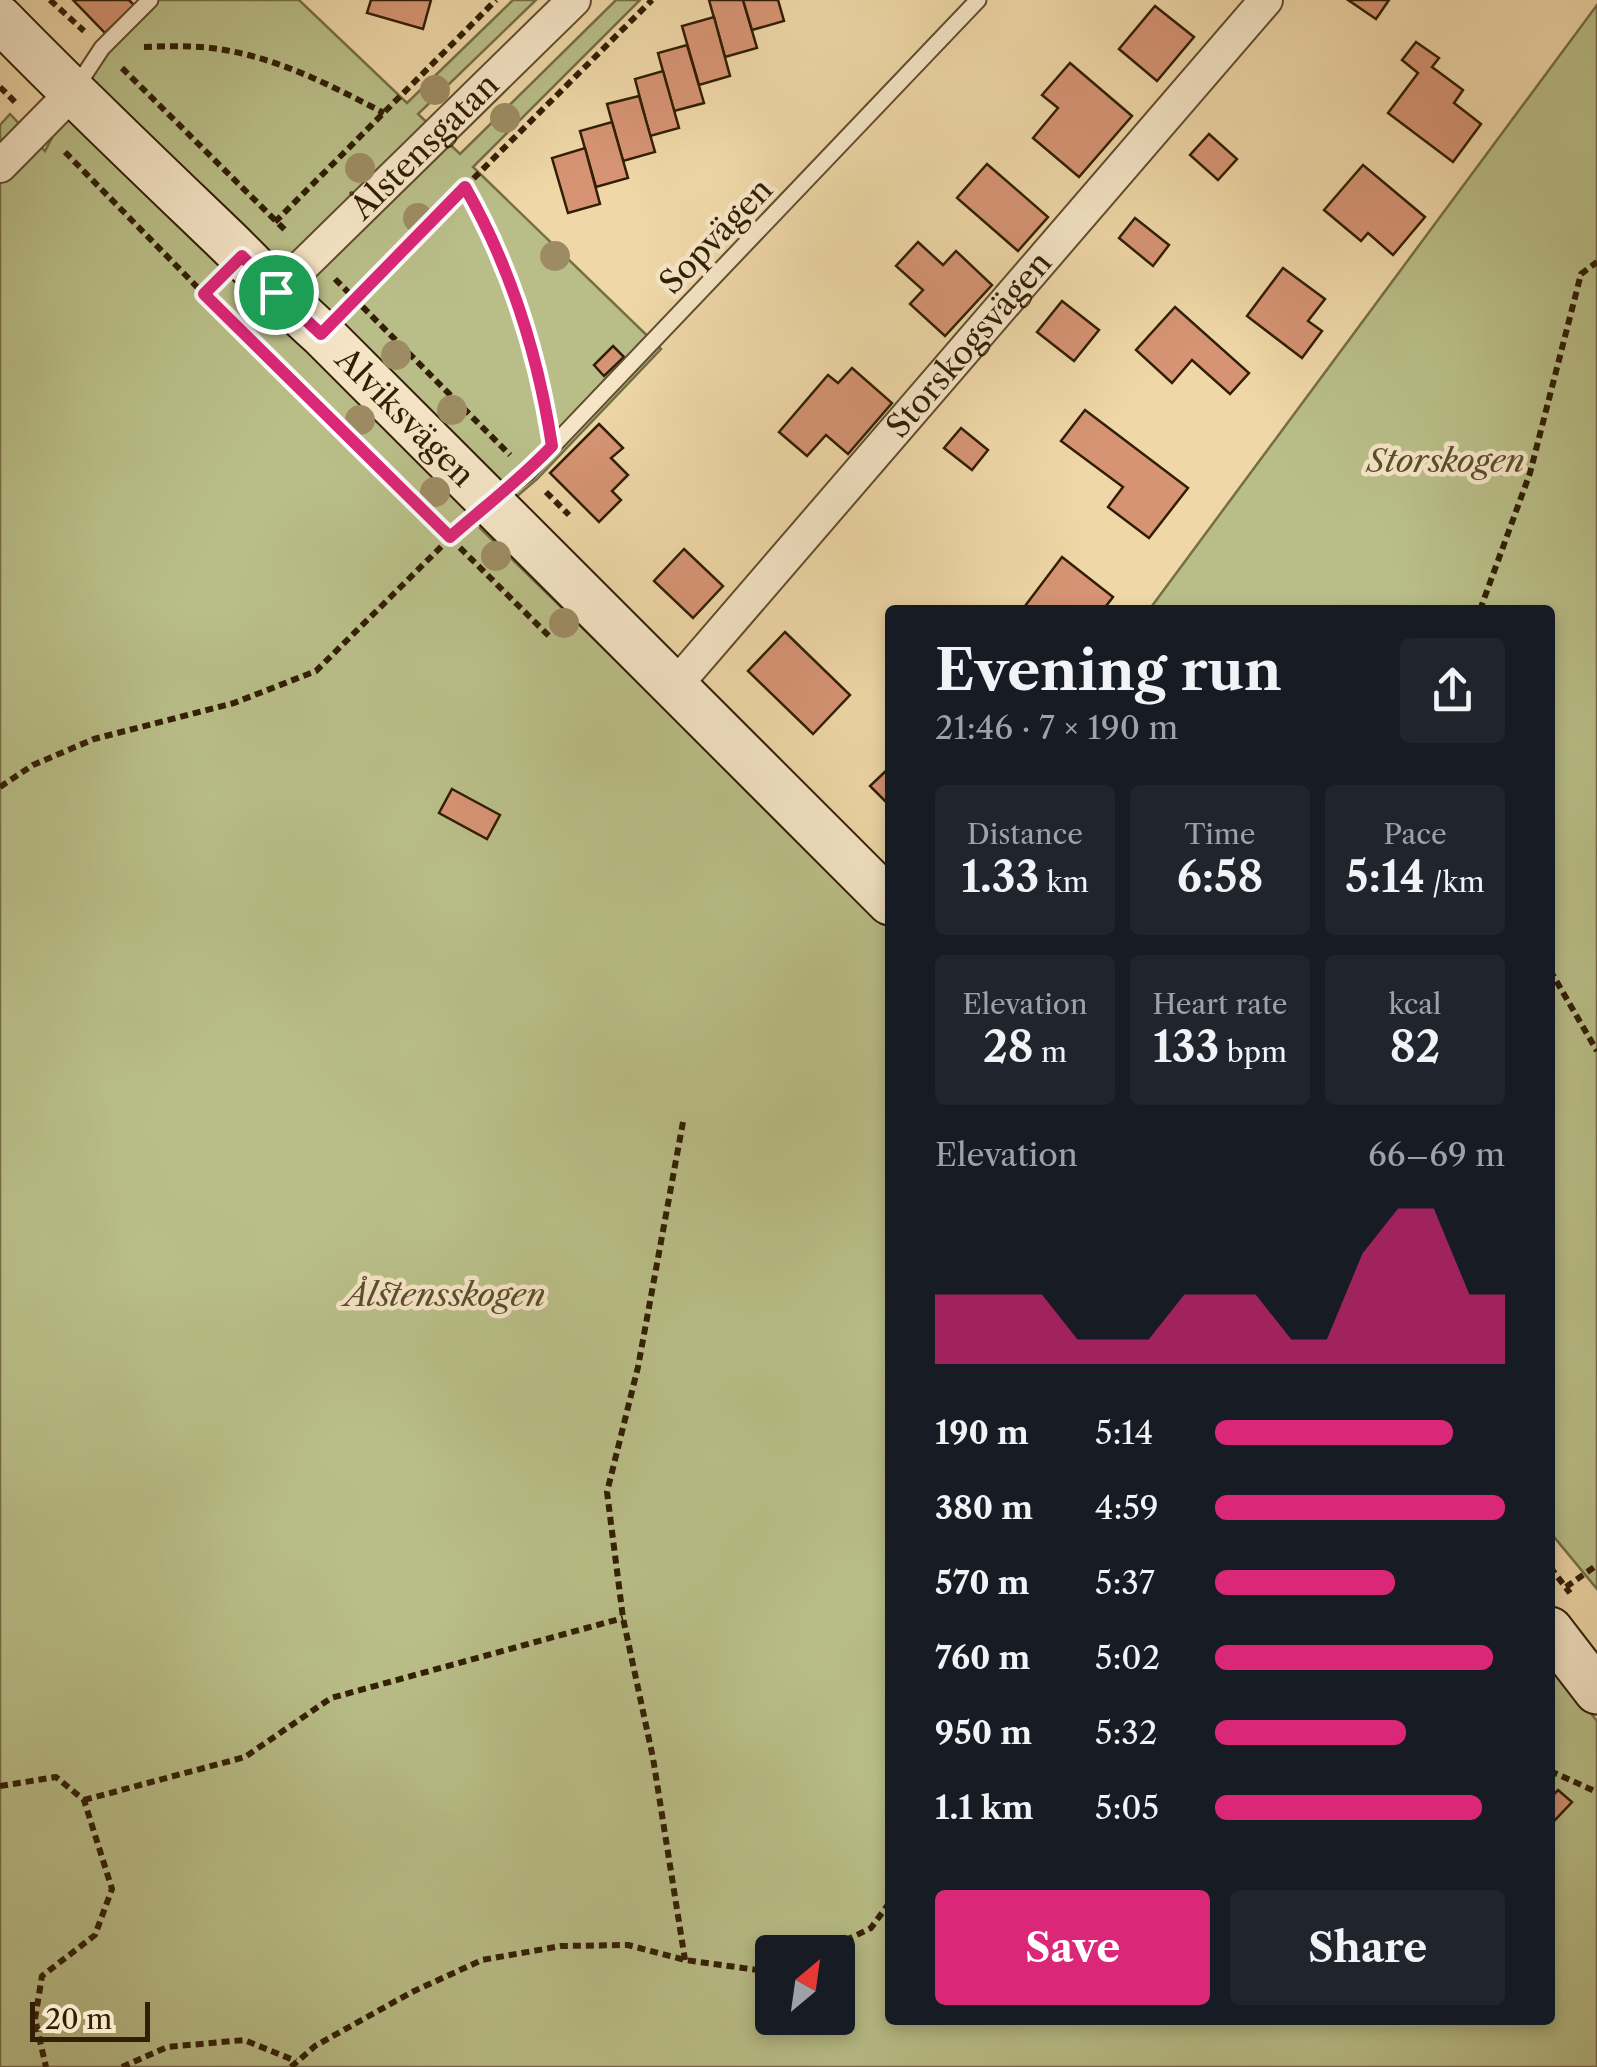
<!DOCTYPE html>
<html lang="en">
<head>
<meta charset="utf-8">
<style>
	body { margin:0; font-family:"Libre Caslon Text",serif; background:#20242c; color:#f1f3f6; height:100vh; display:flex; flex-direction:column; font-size:38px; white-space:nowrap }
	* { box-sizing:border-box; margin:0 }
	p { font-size:32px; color:#9ea1a6 }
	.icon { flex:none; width:55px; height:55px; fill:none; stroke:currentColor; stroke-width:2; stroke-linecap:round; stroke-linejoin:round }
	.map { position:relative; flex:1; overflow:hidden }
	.side { position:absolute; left:885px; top:605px; width:670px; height:1420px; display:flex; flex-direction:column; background:#171b24; border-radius:10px; box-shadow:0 5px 15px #0003 }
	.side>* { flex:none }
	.needle { width:65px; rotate:29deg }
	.buttons { position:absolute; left:755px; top:1935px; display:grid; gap:20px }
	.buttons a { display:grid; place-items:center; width:100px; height:100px; border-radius:10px; background:#171b24; box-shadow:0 5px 15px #0003; font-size:50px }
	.scale { position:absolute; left:30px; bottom:25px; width:120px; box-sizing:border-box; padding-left:10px; border:5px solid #311e04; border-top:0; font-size:28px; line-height:35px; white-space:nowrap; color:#311e04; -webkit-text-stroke:8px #f5e5c6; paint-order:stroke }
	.pin { position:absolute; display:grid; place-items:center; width:85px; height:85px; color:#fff; margin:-42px; border:5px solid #fff; border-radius:50%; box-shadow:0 2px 10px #0007 }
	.round { display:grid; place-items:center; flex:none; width:105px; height:105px; border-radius:10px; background:#20242c }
	.head { display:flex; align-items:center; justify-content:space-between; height:170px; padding:0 50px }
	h1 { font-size:55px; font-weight:700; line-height:75px }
	.figures { display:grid; grid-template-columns:repeat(3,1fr); gap:15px; height:170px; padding:10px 50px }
	.figures div { display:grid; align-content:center; border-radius:10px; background:#20242c; text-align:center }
	.figures b { font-size:42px; font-weight:700 }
	.figures small { font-size:28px; font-weight:400 }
	.figures p { font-size:28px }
	.chart { height:280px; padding:20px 50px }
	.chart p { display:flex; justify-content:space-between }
	.chart svg { width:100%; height:180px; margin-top:10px; fill:#db2777; opacity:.7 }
	.primary-button { display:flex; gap:20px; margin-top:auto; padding:20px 50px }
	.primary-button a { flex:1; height:115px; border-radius:10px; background:#db2777; color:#fff; font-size:40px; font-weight:700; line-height:115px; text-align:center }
	.primary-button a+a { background:#20242c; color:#f1f3f6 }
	ul { padding:0 50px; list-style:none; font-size:32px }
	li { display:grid; grid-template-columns:160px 120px 1fr; align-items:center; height:75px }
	li i { height:25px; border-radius:12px; background:#db2777 }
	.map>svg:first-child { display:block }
</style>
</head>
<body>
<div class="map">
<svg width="1597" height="2067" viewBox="0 0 1597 2067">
	<rect width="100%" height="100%" fill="#efd7a7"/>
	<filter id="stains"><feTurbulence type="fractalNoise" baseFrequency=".002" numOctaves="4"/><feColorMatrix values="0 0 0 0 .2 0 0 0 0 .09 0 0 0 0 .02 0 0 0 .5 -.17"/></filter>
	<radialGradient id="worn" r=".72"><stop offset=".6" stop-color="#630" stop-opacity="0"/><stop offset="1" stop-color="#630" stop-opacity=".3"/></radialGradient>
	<g fill="#b9be88" stroke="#756e46" stroke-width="2.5" fill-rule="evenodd">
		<path d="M143,0h156l108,103 106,-103h23l-118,114 42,40 156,-154h24l-167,167 188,182 -124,130 -57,49 410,400v1092h660v-359l47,60v346h-1597v-1942l10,-11 35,37 56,-108zM772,1952h66v66h-66z"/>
		<path d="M1597,5v1584l-47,-57v-922h-401z"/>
	</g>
	<g fill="#d69474" stroke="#311e04" stroke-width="2.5">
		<path d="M73,0h56l5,5 -29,28z"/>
		<path d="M371,0h60l-8,29 -56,-16z"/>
		<path d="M709,0h34l14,48 -32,9z"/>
		<path d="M743,0h35l6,21 -32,9z"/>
		<path d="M1348,0h41l-13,19z"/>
		<path d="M1155,6l39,31 -37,44 -38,-32z"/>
		<path d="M714,17l16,59 -31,9 -17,-59z"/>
		<path d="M1416,42l23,16 -7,9 31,23 -9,13 27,21 -28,38 -65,-49 30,-40 -16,-13z"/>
		<path d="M687,45l17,58 -30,8 -16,-58z"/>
		<path d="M1070,63l62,53 -53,61 -46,-39 25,-30 -16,-13z"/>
		<path d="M663,71l16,57 -29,8 -15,-57z"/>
		<path d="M639,96l16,56 -32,9 -16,-57z"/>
		<path d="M612,122l16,56 -32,9 -16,-56z"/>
		<path d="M1209,134l28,25 -19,21 -28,-25z"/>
		<path d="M585,148l15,56 -32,9 -16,-55z"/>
		<path d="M987,164l61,53 -30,34 -61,-53z"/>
		<path d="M1363,165l62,52 -32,38 -25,-22 -7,8 -37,-31z"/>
		<path d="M1135,218l34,27 -16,21 -34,-28z"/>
		<path d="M918,242l25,23 13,-14 36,34 -47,51 -35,-32 13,-14 -27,-24z"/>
		<path d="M1283,268l42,31 -17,22 14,10 -20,27 -55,-42z"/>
		<path d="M1062,301l37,29 -25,31 -37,-29z"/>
		<path d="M1175,307l74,66 -19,21 -38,-34 -20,23 -36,-33z"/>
		<path d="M613,346l11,11 -20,19 -10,-11z"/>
		<path d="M852,368l40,35 -44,51 -22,-19 -19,21 -28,-24 49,-57 10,8z"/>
		<path d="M1085,410l103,78 -39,50 -41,-31 15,-20 -62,-46z"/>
		<path d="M599,424l24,24 -12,10 17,17 -16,16 9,9 -22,22 -49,-49z"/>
		<path d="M961,428l27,22 -16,20 -28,-22z"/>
		<path d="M684,549l39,37 -30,32 -39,-37z"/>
		<path d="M1062,557l51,40 -10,13h-81z"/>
		<path d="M785,632l65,63 -37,39 -65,-63z"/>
		<path d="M890,767v39l-20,-20z"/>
		<path d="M452,789l48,26 -13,24 -48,-26z"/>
		<path d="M1558,1790l14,12 -18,19 -4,-3v-19z"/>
	</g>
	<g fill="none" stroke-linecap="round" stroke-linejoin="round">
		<defs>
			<g id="lane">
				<path d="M75,89l27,-41 48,-48"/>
				<path d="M493,499l34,-26 451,-473"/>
			</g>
			<g id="street">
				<path d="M0,166l72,-73"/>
				<path id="s1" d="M276,292l298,-292"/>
				<path id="s2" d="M674,687l592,-687"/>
			</g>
			<g id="secondary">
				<path id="s3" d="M0,19c74,76 151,149 227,222 32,31 61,63 94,92l569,569"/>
				<path d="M1550,1630l47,61"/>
			</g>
		</defs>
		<use href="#lane" stroke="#604c2d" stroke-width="19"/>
		<use href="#street" stroke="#604c2d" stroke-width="36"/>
		<use href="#secondary" stroke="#311e04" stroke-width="49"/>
		<g stroke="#311e04" stroke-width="6" stroke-dasharray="8 5" stroke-linecap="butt">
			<path d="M50,0l34,31"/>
			<path d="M144,47c28,-1 58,-2 86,4 54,10 106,37 154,62"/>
			<path d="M122,68l165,164"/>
			<path d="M0,87l17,17"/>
			<path d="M65,152l139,142 345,342"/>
			<path d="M465,187c43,76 64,144 83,228"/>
			<path d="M275,222l221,-222"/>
			<path d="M335,279l175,176"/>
			<path d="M354,298l298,-298"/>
			<path d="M546,492l23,23"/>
			<path d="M1480,610l50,-137 51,-199 16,-12"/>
			<path d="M0,787l33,-22 61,-26 140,-36 82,-32 145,-144"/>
			<path d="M1550,970l47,81"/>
			<path d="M683,1122l-45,245 -31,125 16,126 30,140 32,202"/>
			<path d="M1550,1567l20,26"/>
			<path d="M1566,1587l31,-22"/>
			<path d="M1550,1771l47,21"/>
			<path d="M0,1786l56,-9 28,23 28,89 -17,46 -53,41 -7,43 11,48"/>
			<path d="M84,1800l161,-43 86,-59 292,-80"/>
			<path d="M822,1952l49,-24 19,-26"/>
			<path d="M122,2067l45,-20 77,-7 52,21"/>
			<path d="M291,2067l24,-21 97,-54 70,-32 79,-14 67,-1 57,15 87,12"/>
		</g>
		<use href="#lane" stroke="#f5e5c6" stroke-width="15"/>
		<use href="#street" stroke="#f5e5c6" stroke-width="32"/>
		<use href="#secondary" stroke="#f5e5c6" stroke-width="45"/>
	</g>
	<g fill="#9d8c63">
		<circle cx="435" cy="90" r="15"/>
		<circle cx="505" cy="118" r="15"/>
		<circle cx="360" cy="168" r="15"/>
		<circle cx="418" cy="218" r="15"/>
		<circle cx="555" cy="256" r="15"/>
		<circle cx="396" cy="355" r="15"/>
		<circle cx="452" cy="410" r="15"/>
		<circle cx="360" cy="420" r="15"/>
		<circle cx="435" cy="492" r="15"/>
		<circle cx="496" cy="556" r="15"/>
		<circle cx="564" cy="623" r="15"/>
	</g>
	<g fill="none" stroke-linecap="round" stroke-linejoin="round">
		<defs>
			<path id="route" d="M465,187c46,81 73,167 87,259 -31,33 -68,61 -102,91l-246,-243 38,-38 34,36 45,42z"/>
		</defs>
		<use href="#route" stroke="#fff" stroke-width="20"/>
		<use href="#route" stroke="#db2777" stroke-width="12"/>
	</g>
	<g text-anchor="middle" stroke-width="9" stroke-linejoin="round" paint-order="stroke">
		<g font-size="32" fill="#311e04" stroke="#f5e5c6">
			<text dy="11" stroke="none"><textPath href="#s1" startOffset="208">Ålstensgatan</textPath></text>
			<text transform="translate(716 236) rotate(-46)" y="11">Sopvägen</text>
			<text dy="11" stroke="none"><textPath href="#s2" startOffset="452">Storskogsvägen</textPath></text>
			<text dy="11" stroke="none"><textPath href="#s3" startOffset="568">Alviksvägen</textPath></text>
		</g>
		<g font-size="32" font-style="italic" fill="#5a4e2c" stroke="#f5e5c6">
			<text x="1446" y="472">Storskogen</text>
			<text x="445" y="1306">Ålstensskogen</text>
		</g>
	</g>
	<rect width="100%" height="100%" filter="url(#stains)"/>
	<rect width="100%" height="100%" fill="url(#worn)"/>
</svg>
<div class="buttons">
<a><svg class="needle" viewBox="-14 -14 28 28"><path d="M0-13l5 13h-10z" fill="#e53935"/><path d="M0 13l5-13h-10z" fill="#9ea1a6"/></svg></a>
</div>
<div class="scale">20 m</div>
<div class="pin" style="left:276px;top:292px;background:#1e9e55"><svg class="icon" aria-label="arrive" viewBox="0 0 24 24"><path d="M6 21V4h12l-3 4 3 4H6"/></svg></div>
<section class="side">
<div class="head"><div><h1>Evening run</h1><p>21:46 · 7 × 190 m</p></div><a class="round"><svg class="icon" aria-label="share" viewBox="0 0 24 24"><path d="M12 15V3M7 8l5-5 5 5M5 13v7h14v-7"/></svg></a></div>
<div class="figures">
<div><p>Distance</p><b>1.33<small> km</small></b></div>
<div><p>Time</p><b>6:58</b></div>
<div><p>Pace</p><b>5:14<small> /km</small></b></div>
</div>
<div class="figures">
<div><p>Elevation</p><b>28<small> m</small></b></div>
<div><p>Heart rate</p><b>133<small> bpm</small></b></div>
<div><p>kcal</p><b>82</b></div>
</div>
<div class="chart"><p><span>Elevation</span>66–69 m</p>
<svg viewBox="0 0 160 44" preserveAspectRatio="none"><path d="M0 44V27L10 27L20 27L30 27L40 38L50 38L60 38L70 27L80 27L90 27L100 38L110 38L120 17L130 6L140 6L150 27L160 27V44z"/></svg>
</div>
<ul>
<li><b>190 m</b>5:14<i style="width:82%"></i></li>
<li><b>380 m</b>4:59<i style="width:100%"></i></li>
<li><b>570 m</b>5:37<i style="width:62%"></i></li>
<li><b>760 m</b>5:02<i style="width:96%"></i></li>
<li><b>950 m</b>5:32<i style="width:66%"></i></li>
<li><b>1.1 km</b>5:05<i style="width:92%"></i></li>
</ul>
<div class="primary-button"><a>Save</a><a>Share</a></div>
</section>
</div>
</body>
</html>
